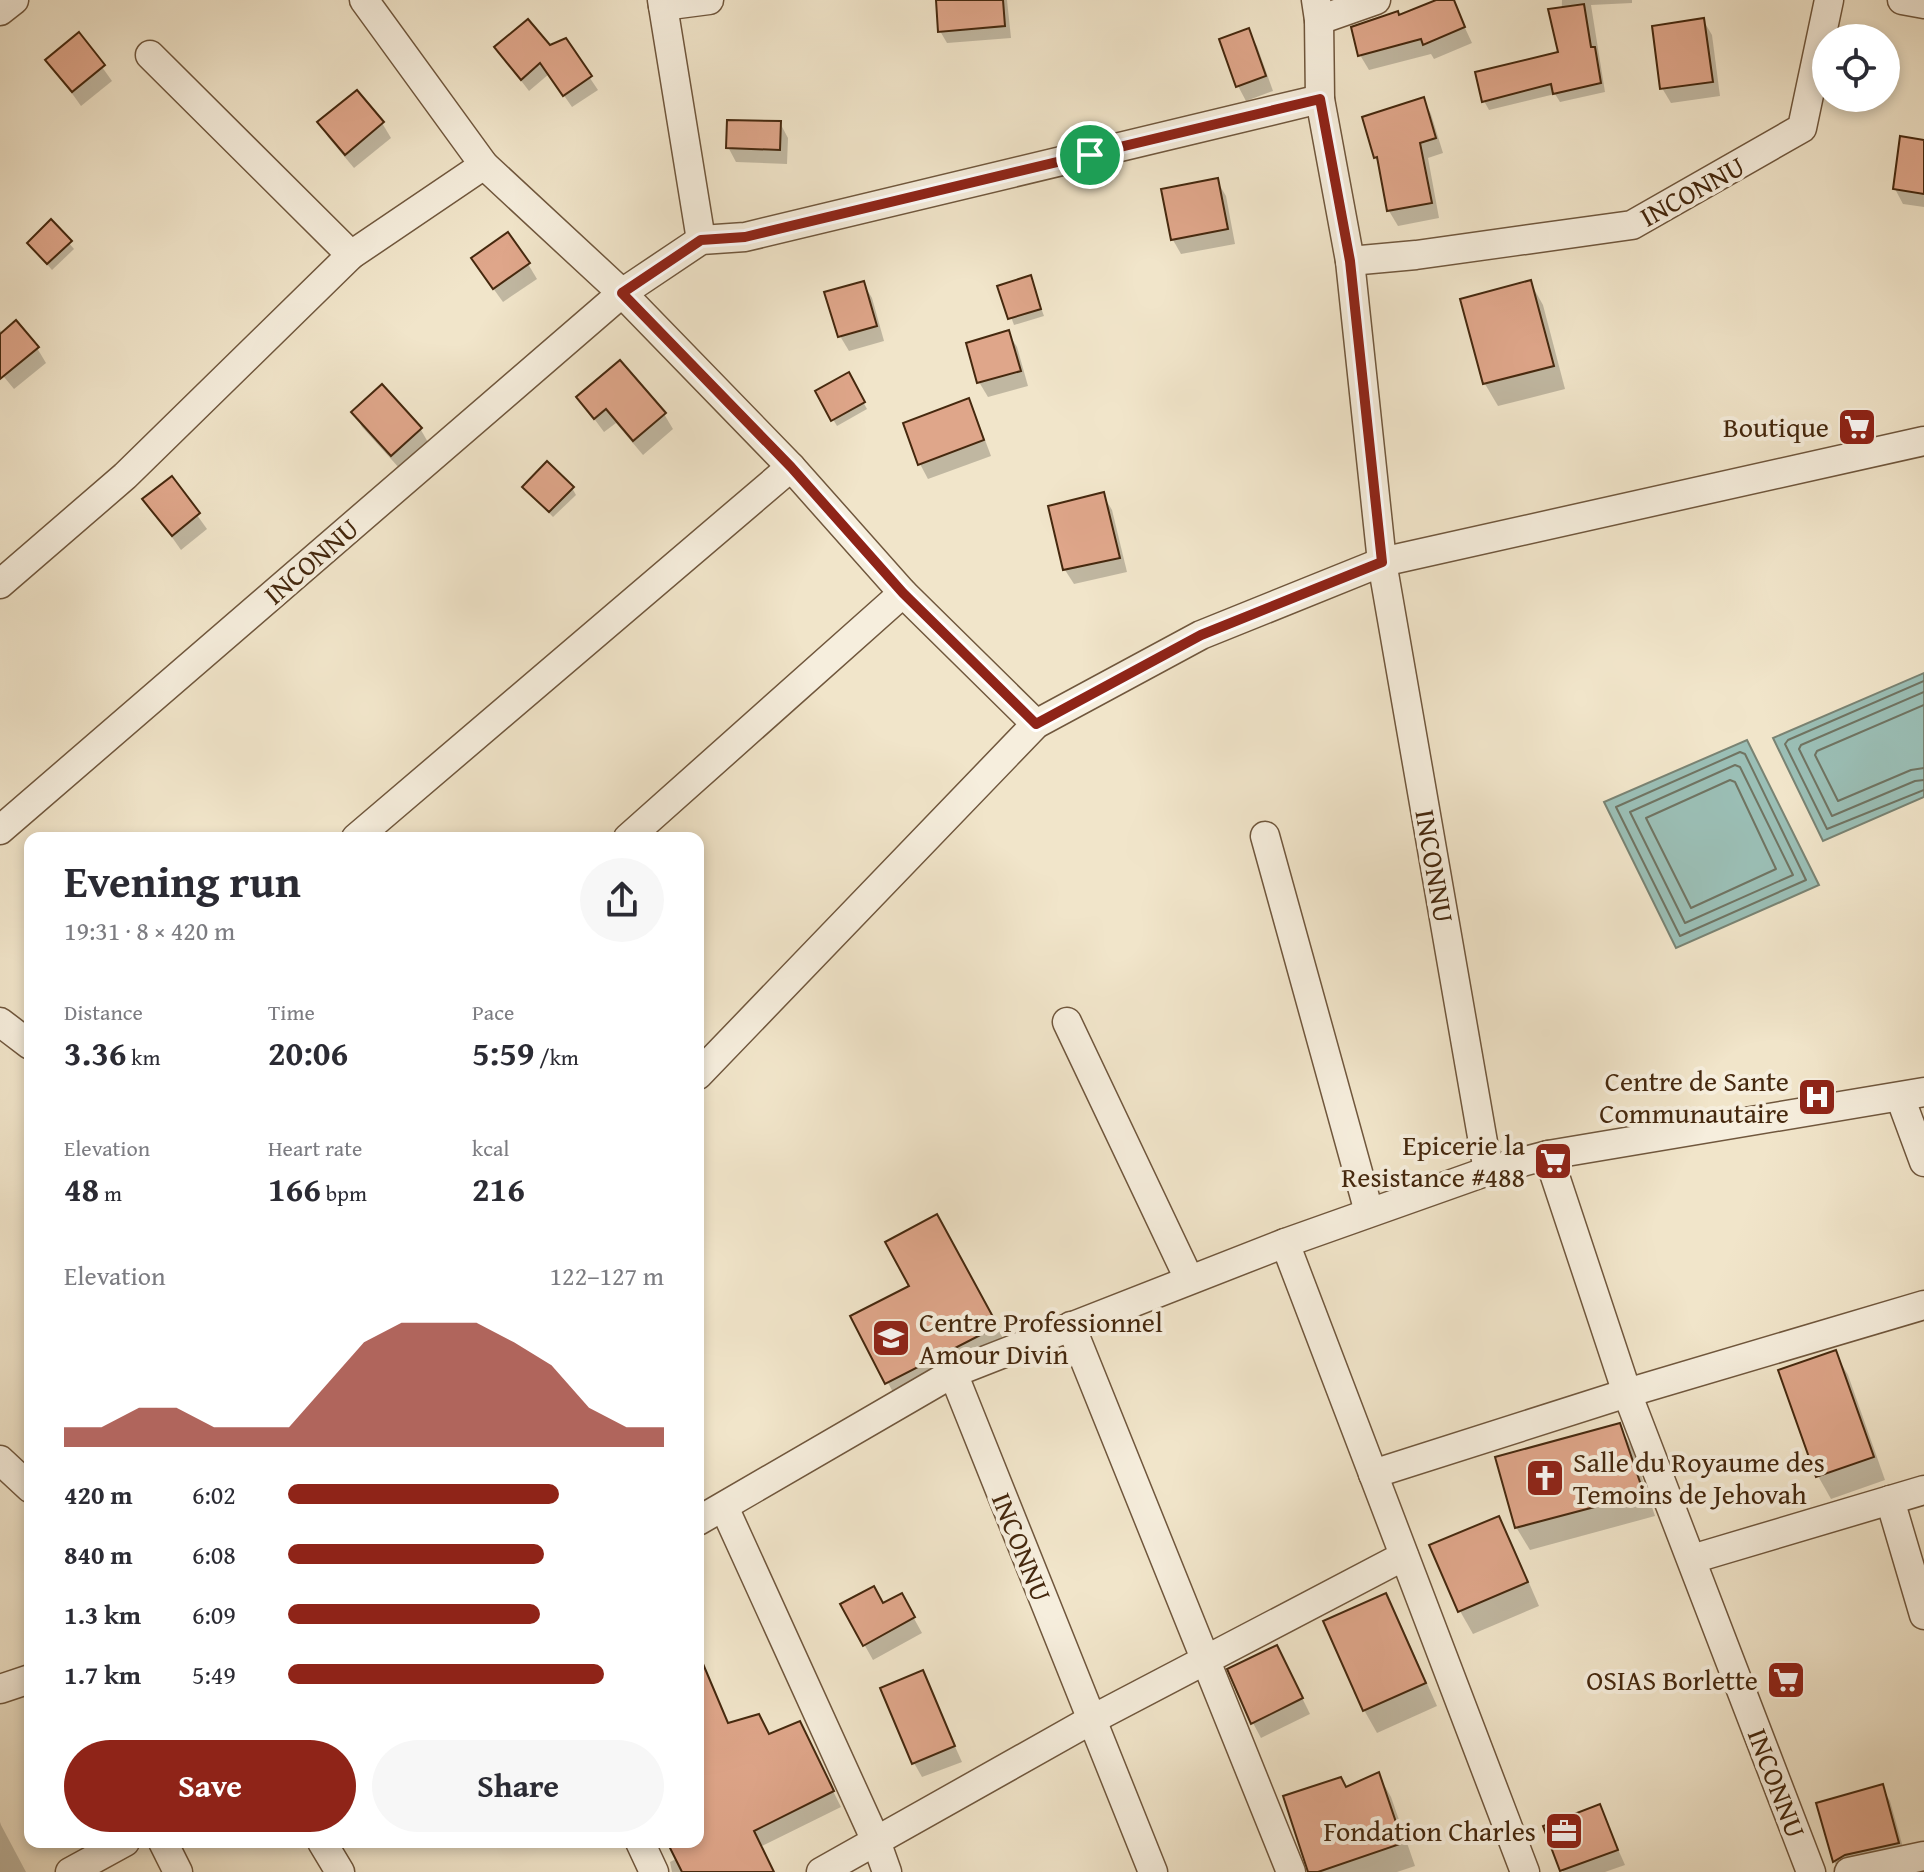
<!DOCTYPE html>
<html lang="en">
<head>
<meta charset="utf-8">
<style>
	body { margin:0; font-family:"Gentium Book Plus",serif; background:#f7f7f7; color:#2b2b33; height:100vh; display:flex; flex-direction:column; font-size:30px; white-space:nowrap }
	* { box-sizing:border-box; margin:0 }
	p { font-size:26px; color:#7c7c81 }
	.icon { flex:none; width:44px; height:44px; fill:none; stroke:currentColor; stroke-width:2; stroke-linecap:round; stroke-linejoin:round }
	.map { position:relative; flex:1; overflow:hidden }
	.side { position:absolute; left:24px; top:832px; width:680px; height:1016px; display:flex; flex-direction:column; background:#fff; border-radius:16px; box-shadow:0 4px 12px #0003 }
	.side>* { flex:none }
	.buttons { position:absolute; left:1812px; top:24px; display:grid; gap:16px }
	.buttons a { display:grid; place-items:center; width:88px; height:88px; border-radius:50%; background:#fff; box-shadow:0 4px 12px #0003; font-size:40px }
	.pin { position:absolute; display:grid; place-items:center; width:68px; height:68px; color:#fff; margin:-34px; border:4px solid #fff; border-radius:50%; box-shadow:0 2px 8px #0007 }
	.round { display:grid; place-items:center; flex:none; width:84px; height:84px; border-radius:42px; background:#f7f7f7 }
	.head { display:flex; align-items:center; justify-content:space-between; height:136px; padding:0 40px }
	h1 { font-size:44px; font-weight:700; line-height:60px }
	.metrics { display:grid; grid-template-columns:repeat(3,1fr); gap:12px; height:136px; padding:8px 40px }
	.metrics div { display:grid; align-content:center }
	.metrics b { font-size:34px; font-weight:700 }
	.metrics small { font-size:22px; font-weight:400 }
	.metrics p { font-size:22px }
	.chart { height:224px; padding:16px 40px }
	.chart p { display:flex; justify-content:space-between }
	.chart svg { width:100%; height:144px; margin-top:8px; fill:#8f2418; opacity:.7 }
	.action { display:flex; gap:16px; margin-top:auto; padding:16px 40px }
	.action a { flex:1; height:92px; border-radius:48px; background:#8f2418; color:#fff; font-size:32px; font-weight:700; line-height:92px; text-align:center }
	.action a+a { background:#f7f7f7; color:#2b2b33 }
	ul { padding:0 40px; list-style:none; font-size:26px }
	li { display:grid; grid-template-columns:128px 96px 1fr; align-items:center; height:60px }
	li i { height:20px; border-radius:10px; background:#8f2418 }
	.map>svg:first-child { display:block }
</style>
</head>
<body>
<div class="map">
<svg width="1924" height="1872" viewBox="0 0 1924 1872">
	<rect width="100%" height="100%" fill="#f1e5ca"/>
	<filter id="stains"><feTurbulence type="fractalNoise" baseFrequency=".0025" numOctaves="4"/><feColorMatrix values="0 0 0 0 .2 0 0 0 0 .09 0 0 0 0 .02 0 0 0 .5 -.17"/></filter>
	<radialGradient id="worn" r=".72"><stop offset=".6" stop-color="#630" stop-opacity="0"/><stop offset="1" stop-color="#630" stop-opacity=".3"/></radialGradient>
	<g fill="#9bbfb6" stroke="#798373" stroke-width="2">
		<path d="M1924,673v124l-101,44 -50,-103z"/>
		<path d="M1747,740l72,145 -143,63 -72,-146z"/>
	</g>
	<g fill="#0003">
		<path d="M938,0h69l4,38 -64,5 -7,-12z"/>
		<path d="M1441,0h11l20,43 -38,16 -3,-5 -62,16 -9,-15 39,-38z"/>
		<path d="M1562,0h70v3l-41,2 14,87 -45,10 -5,-8 -66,16 -5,-9 76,-47z"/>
		<path d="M1703,20l9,15 8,61 -49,7 -9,-15z"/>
		<path d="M1248,31l9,15 16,45 -27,10 -8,-15z"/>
		<path d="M79,35l33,46 -31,25 -33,-46z"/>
		<path d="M565,41l33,49 -26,17 -23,-33 -20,17 -33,-43h54z"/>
		<path d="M1423,99l8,15 12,39 -15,5 11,60 -41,8 -9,-15 -8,-45 -6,-9z"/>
		<path d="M320,122l62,1 9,15 -37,30 -26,-31z"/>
		<path d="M780,123l8,15 -1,26 -51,-2 -8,-15z"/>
		<path d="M1924,142v65l-21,-3 -8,-15z"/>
		<path d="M1217,181l9,15 9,48 -54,10 -8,-14z"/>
		<path d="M51,222l23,27 -22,21 -23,-27z"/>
		<path d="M528,264l9,15 -34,23 -21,-29z"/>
		<path d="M1030,278l14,38 -30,9 -14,-38z"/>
		<path d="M1530,282l13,23 22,84 -67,17 -13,-22 -23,-84z"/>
		<path d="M863,283l9,15 12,43 -35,10 -9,-15z"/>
		<path d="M0,330l3,4 34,14 9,15 -32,26 -14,-17z"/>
		<path d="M1008,333l9,14 11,39 -40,11 -9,-15z"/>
		<path d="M620,363l44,51 9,15 -30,26 -27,-32 -12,9 -26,-35z"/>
		<path d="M848,375l19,34 -30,17 -20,-34z"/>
		<path d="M382,387l39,43 8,14 -28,26 -39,-43 -8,-15z"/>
		<path d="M968,401l8,15 15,40 -63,23 -8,-15z"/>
		<path d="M171,479l36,50 -26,21 -36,-51z"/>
		<path d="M524,487l48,1 4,7 -23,22z"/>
		<path d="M1103,495l9,15 15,62 -53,12 -9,-14z"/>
		<path d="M952,1244l60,111 -109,56 -50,-94 59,-30z"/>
		<path d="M1835,1353l13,22 37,105 -54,19 -13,-23z"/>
		<path d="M1619,1425l13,23 23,68 -125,34 -14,-23z"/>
		<path d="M1498,1519l13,22 28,65 -66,28 -13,-23 -28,-65z"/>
		<path d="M901,1595l21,38 -49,27 -31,-55h41z"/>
		<path d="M1385,1595l13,23 39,88 -60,27 -13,-23z"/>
		<path d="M698,1654l31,71 40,11 38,3 34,68 -81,40 13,25h-101l-2,-10 8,-4 -9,-16h29z"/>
		<path d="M1285,1663l25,51 -49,24 -8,-15z"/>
		<path d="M922,1673l40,89 -40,15 -8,-14z"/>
		<path d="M1378,1774l13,23 24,69 -18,6h-87l36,-83z"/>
		<path d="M1882,1787l8,14 16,57 -66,14 -6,-11 -16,-56z"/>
		<path d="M1599,1806l26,59 -20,7h-42l-17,-45z"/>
		<path d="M0,1822l1,3 25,47h-26z"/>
	</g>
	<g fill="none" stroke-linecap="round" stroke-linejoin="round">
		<g stroke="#707462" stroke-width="2">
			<path d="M1924,681l-136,59 -3,4 42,85 97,-39"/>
			<path d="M1924,692l-123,53 -2,4 33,67 83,-35 9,-1"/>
			<path d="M1924,705l-107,46 -2,4 23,46 73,-31 13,-2"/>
			<path d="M1740,752l5,2 61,126 -126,56 -64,-129z"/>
			<path d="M1735,765l5,2 53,108 -108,48 -55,-111z"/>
			<path d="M1730,780l5,2 41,87 -85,39 -45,-90z"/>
		</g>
	</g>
	<g fill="#dfa68a" stroke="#45280e" stroke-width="2">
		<path d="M936,0h67l2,26 -67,6z"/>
		<path d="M1436,0h18l11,27 -42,18 -2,-6 -63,17 -7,-29 47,-16 1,4z"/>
		<path d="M1584,4l7,43h4l6,36 -48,11 -2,-10 -69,18 -7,-30 83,-20 -10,-43z"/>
		<path d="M1704,18l9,64 -53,7 -8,-63z"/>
		<path d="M528,19l22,26 16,-7 26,38 -29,20 -23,-33 -19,17 -27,-33z"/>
		<path d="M1249,28l17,48 -30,11 -17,-48z"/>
		<path d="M79,32l26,33 -33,27 -27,-32z"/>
		<path d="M357,90l27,32 -39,33 -28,-33z"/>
		<path d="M1424,97l12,41 -16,5 12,60 -45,8 -10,-54 -3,1 -12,-41z"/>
		<path d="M727,120l54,1 -1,29 -54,-2z"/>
		<path d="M1900,136l24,4v54l-31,-5z"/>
		<path d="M1218,178l10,51 -57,11 -10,-51z"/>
		<path d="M51,219l21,22 -25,23 -20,-21z"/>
		<path d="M508,232l22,31 -37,26 -22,-31z"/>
		<path d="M1031,275l10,34 -33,10 -11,-33z"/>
		<path d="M1531,280l23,86 -71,18 -23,-85z"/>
		<path d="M864,281l13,45 -39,11 -14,-45z"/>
		<path d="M16,320l23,27 -39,32v-45z"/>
		<path d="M1009,330l12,41 -44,12 -11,-40z"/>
		<path d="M620,360l46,53 -33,28 -27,-32 -12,10 -18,-22z"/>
		<path d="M849,372l16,30 -34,19 -16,-30z"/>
		<path d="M382,384l40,44 -31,28 -40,-44z"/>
		<path d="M969,398l15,42 -66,25 -15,-42z"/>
		<path d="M547,461l27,26 -25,25 -27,-25z"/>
		<path d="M172,476l28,37 -28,23 -30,-37z"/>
		<path d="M1104,492l16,66 -57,12 -15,-64z"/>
		<path d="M937,1214l61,112 -113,58 -35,-68 59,-30 -24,-44z"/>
		<path d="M1836,1350l38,107 -58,20 -38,-107z"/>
		<path d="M1620,1423l24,71 -129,34 -20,-71z"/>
		<path d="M1499,1516l29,66 -70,30 -29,-67z"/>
		<path d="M874,1586l9,17 19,-10 13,24 -52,29 -23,-42z"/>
		<path d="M1386,1593l40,90 -63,28 -40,-90z"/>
		<path d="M1277,1645l26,53 -52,26 -24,-55z"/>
		<path d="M698,1652l30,71 31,-9 10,20 31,-13 34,70 -80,40 20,41h-92l-15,-30h31z"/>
		<path d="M923,1670l32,76 -43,18 -32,-76z"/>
		<path d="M1379,1772l24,71 -85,29h-10l-25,-76 58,-19 5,10z"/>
		<path d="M1883,1784l16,59 -54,12 -12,7 -17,-59z"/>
		<path d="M1600,1804l18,46 -58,21 -17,-45z"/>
	</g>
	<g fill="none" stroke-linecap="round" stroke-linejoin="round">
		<defs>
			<g id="street">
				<path d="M364,0l120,165 138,128 169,174 112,126 133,131"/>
				<path d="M662,0l39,240"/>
				<path d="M1316,0l3,20 1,79 30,162 32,301 106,609"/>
				<path d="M1902,0l22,4"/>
				<path d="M663,6l46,-6"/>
				<path d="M0,11l14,-11"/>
				<path d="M1319,20l57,-20"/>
				<path d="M150,55l201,200"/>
				<path d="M1350,261l66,-6 216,-30 170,-97 27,-128"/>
				<path d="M0,584l125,-108 226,-221 133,-90"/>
				<path d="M0,830l622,-537 79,-53 44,-3 575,-138"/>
				<path d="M1265,836l104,376"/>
				<path d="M356,838l435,-371"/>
				<path d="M628,838l275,-245"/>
				<path d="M0,1022l30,23"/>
				<path d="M1067,1022l122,257"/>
				<path d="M698,1075l338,-351 165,-89 181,-73 542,-121"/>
				<path d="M1900,1097l24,65"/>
				<path d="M1548,1155l79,238 184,479"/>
				<path d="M1285,1243l240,629"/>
				<path d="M1071,1326l220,546"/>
				<path d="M953,1373l200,499"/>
				<path d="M0,1460l30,28"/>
				<path d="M1373,1474l254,-81 297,-88"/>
				<path d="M1890,1500l34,115"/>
				<path d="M724,1507l152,334 11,31"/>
				<path d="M698,1521l255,-148 332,-130 203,-72 60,-16 376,-63"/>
				<path d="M1692,1559l232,-69"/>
				<path d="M0,1689l30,-10"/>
				<path d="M163,1842l15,30"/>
				<path d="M322,1842l18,30"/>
				<path d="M640,1842l14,30"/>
				<path d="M70,1872l55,-30"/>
				<path d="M821,1872l270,-152 313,-164"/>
				<path d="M1849,1872l75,-16"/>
			</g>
		</defs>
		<use href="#street" stroke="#70573d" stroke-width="31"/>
		<use href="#street" stroke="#f6eedd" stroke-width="28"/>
	</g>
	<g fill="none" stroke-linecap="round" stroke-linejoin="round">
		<defs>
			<path id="route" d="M1320,99l30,162 32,301 -181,73 -165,89 -133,-131 -112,-126 -169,-174 79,-53 44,-3z"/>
		</defs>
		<use href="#route" stroke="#fff" stroke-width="16"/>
		<use href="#route" stroke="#8f2418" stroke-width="10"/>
	</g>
	<defs>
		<symbol id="supermarket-square" viewBox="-11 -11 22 22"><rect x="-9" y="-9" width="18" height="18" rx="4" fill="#8f2418" stroke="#f6eedd"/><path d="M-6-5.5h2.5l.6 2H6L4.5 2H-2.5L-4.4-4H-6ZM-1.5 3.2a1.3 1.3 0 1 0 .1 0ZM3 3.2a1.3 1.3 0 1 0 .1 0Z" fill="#fff"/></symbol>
		<symbol id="hospital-square" viewBox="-11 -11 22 22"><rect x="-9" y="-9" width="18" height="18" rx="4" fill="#8f2418" stroke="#f6eedd"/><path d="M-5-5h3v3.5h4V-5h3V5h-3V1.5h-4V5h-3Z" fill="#fff"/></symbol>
		<symbol id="university-square" viewBox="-11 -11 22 22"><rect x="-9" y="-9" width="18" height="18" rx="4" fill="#8f2418" stroke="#f6eedd"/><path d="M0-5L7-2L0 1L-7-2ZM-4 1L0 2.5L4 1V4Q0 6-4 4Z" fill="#fff"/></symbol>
		<symbol id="church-square" viewBox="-11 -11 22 22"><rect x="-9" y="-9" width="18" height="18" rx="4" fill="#8f2418" stroke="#f6eedd"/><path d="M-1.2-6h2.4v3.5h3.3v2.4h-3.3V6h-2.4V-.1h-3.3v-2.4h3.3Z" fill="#fff"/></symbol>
		<symbol id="office-square" viewBox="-11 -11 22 22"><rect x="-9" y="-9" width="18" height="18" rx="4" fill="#8f2418" stroke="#f6eedd"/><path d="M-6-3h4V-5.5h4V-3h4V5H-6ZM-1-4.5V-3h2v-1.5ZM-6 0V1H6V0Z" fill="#fff"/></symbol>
	</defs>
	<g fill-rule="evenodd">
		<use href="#supermarket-square" x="1835" y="405" width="44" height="44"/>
		<use href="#hospital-square" x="1795" y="1075" width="44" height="44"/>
		<use href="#supermarket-square" x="1531" y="1139" width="44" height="44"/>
		<use href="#university-square" x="869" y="1316" width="44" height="44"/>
		<use href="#church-square" x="1523" y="1456" width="44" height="44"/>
		<use href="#supermarket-square" x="1764" y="1658" width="44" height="44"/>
		<use href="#office-square" x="1542" y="1809" width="44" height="44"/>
	</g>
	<g text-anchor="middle" stroke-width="8" stroke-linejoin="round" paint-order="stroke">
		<g font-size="28" fill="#45280e" stroke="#f6eedd">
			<text transform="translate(1692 191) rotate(-29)" y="10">INCONNU</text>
			<text transform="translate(311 561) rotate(-41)" y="10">INCONNU</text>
			<text transform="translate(1435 866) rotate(80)" y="10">INCONNU</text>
			<text transform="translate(1022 1547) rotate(68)" y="10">INCONNU</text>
			<text transform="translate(1777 1783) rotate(69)" y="10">INCONNU</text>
		</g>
		<g font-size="28" fill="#45280e" stroke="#f6eedd" text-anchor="end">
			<text x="1829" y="437">Boutique</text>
			<text x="1789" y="1091">Centre de Sante<tspan x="1789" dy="32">Communautaire</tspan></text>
			<text x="1525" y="1155">Epicerie la<tspan x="1525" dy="32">Resistance #488</tspan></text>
			<text x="919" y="1332" text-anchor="start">Centre Professionnel<tspan x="919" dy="32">Amour Divin</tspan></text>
			<text x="1573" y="1472" text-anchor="start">Salle du Royaume des<tspan x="1573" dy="32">Temoins de Jehovah</tspan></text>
			<text x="1758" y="1690">OSIAS Borlette</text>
			<text x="1536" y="1841">Fondation Charles</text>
		</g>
	</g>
	<rect width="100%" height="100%" filter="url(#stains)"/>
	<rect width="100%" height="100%" fill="url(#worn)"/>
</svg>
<div class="buttons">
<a><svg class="icon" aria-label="locate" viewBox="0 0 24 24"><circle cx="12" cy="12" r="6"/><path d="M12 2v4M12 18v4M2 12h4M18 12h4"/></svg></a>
</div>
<div class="pin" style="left:1090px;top:155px;background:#1e9e55"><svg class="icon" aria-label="arrive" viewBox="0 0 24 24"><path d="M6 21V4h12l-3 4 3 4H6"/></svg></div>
<section class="side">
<div class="head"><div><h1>Evening run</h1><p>19:31 · 8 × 420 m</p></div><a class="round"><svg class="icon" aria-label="share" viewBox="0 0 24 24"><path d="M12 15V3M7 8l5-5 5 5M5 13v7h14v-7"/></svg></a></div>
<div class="metrics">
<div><p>Distance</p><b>3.36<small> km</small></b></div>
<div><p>Time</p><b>20:06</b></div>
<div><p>Pace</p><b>5:59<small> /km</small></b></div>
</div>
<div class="metrics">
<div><p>Elevation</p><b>48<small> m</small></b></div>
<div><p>Heart rate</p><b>166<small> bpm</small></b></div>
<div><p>kcal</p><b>216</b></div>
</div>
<div class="chart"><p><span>Elevation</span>122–127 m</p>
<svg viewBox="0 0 160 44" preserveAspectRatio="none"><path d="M0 44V38L10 38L20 32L30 32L40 38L50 38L60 38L70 25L80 12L90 6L100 6L110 6L120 12L130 19L140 32L150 38L160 38V44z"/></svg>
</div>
<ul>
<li><b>420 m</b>6:02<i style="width:72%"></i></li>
<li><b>840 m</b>6:08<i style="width:68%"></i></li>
<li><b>1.3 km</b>6:09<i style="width:67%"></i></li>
<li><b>1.7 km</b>5:49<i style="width:84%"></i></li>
</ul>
<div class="action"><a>Save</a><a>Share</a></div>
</section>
</div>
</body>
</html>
